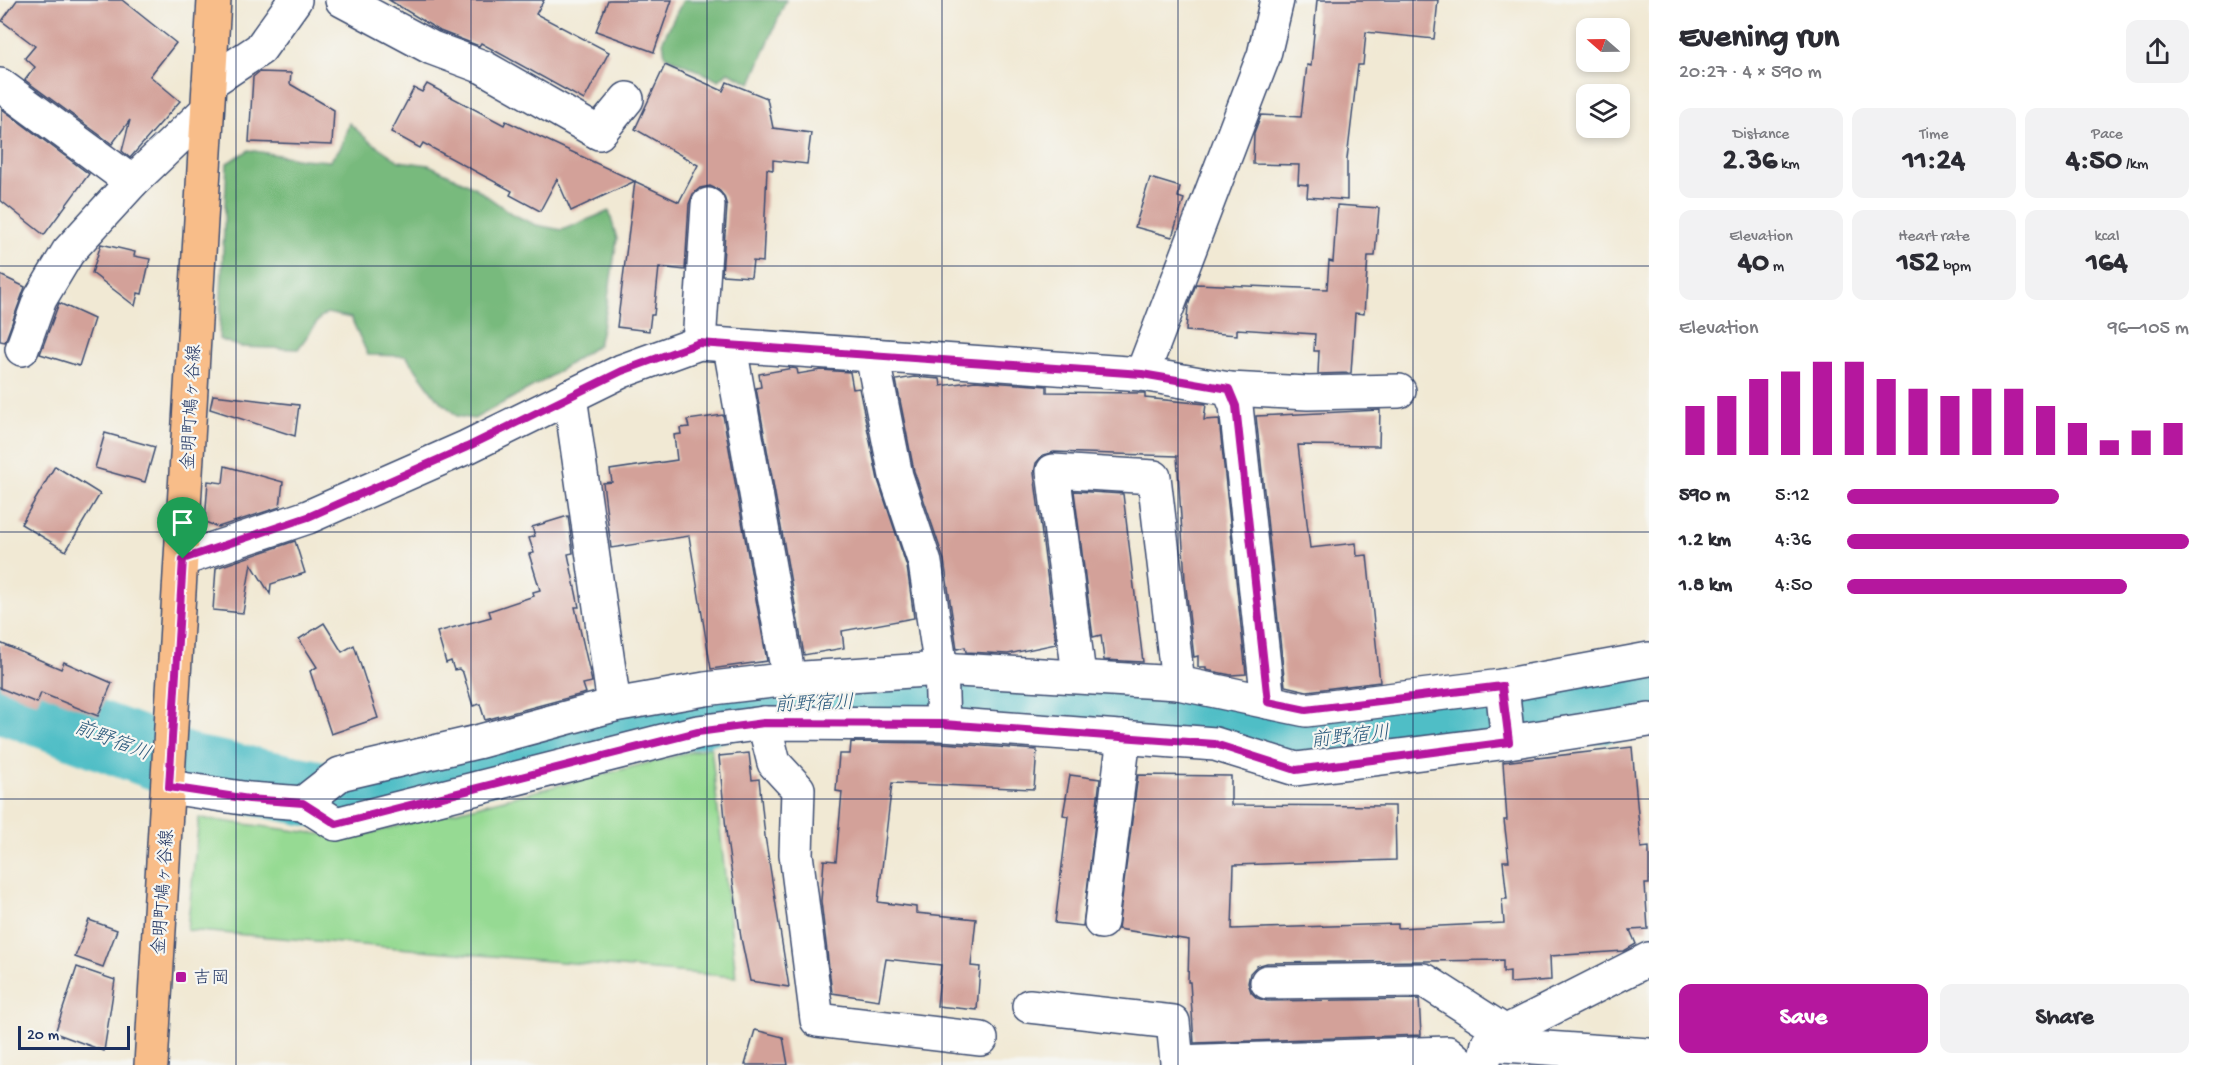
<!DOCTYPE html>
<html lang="en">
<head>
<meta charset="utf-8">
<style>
	body { margin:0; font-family:"Gochi Hand","Klee One",sans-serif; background:#f2f2f3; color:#2b2b33; height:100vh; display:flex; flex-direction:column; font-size:22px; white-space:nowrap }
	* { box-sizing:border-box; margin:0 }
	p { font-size:20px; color:#7c7c81 }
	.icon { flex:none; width:33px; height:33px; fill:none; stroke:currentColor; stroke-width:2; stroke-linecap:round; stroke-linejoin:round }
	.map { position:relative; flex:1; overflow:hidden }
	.drawer { display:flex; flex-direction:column; background:#fff; width:570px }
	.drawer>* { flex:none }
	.needle { width:39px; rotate:290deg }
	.controls { position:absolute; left:1576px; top:18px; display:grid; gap:12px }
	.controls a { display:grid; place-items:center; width:54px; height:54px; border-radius:12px; background:#fff; box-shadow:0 3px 9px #0003; font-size:30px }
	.scale { position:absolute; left:18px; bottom:15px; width:112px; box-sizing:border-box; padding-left:6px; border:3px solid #1b2f5e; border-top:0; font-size:16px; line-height:21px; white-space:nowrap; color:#1b2f5e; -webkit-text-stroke:4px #f6f6f2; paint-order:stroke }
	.pin { position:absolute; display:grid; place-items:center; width:51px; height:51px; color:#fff; margin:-62px -26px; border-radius:50% 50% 50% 0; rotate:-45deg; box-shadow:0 0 6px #0007 }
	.pin .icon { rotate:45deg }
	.round { display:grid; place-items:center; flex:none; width:63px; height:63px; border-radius:12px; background:#f2f2f3 }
	.summary { display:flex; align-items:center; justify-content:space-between; height:102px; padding:0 30px }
	h1 { font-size:33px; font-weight:800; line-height:45px }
	.metrics { display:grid; grid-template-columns:repeat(3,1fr); gap:9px; height:102px; padding:6px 30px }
	.metrics div { display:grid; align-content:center; border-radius:12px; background:#f2f2f3; text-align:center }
	.metrics b { font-size:30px; font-weight:800 }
	.metrics small { font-size:16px; font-weight:400 }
	.metrics p { font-size:16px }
	.chart { height:168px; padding:12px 30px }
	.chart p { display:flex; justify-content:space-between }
	.chart svg { width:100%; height:108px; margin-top:6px; stroke:#b5179e; stroke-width:6 }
	.primary-button { display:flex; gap:12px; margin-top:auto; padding:12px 30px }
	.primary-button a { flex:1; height:69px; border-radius:12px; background:#b5179e; color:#fff; font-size:24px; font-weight:800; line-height:69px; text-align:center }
	.primary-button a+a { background:#f2f2f3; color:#2b2b33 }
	ul { padding:0 30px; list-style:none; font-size:20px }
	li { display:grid; grid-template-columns:96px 72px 1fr; align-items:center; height:45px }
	li i { height:15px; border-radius:8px; background:#b5179e }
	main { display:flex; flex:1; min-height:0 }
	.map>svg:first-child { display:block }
</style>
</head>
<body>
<main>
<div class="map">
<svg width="1649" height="1065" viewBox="0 0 1649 1065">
	<rect width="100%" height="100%" fill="#f6f6f2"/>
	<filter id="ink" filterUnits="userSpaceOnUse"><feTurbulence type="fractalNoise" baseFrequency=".0167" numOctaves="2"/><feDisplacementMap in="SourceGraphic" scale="12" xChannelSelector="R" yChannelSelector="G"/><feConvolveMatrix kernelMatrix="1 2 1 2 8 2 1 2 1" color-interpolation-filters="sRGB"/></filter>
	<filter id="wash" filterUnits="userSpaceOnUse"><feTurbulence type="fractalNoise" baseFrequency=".008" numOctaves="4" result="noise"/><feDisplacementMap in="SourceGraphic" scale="24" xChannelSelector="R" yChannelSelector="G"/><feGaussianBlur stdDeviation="1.35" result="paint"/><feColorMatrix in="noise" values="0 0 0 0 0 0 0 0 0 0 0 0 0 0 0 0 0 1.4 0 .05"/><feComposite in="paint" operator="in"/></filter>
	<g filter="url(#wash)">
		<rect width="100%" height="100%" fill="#f1e9d4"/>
		<path fill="#96da93" stroke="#588478" stroke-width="1.5" d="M711,747l25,230 -549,-47 12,-112 151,20z"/>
		<g fill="#78ba7d" stroke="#4a746e" stroke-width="1.5">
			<path d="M683,0h103l-35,83 -23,-11 -9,8 -54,-24 -2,-16z"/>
			<path d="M349,123l19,17 31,21 30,4 45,22 38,27 24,11 26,5 47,-19 8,28 -11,72 -8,34 -50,33 -74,41 -17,-3 -22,-20 -29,-40 -38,-1 -17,-37 -24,-5 -7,5 -22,31 -58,-2 -21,-8 8,-176 22,-13 53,9 28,2 11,-14z"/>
		</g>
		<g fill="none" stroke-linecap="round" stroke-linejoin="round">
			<path stroke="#4fbec6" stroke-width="68" d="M0,695l6,5 185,69 142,28 401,-92 223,-8 141,8 97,11 104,24 302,-31 48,-9"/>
		</g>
		<g id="blocks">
			<g fill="#d3a199">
				<path d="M17,0h105l54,43 -26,33 30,25 -50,57 -8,-7 8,-31 -18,24 -87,-64 10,-13 -10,-9 10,-12 -33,-25z"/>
				<path d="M389,0h155l-8,14 73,38 -25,48 -103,-57 -2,3 -39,-15z"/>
				<path d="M608,0h64l-18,52 -58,-21z"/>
				<path d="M1317,0h121l-4,39 -68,-7 -3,33h-5l-11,94v41l-40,-3 1,-12 -10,-1 1,-19 -46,-1 1,-31 7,-18 40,2 6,-52 4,1z"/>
				<path d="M665,65l58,26 4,-9 40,16 6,30 38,5 -4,31 -34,-4v10l-6,-1 -4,93 -10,-1 -2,16 -29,-2 5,-69 -3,-10 -5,-6 -9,-4 -10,2 -7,6 -4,10 -4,66 -26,-3 -5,48h-3l-2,16 -32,-4 18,-146 -64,30 -14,-32 -17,32 -30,-16 2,-4 -89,-48 -3,5 -29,-16 23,-44 8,4 5,-8 77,41 2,-4 173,81 19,-37 -63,-36z"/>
				<path d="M259,72l32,1 -1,11 44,26 -2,35 -83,-3 4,-65z"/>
				<path d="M2,109l87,65 -45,61 -44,-35z"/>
				<path d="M1150,178l30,9 -2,10 6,2 -12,38 -37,-10z"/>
				<path d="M1337,205l42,3 -4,48h-7l-4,58 -9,-1 -4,60 -33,1 1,-23h-5l1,-17 -78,-5v6l-51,-4 2,-25 8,-22 131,5 2,-28 4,1z"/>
				<path d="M101,244l34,8 -1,4 16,3 -8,35 -4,-1 -3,13 -43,-33z"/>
				<path d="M0,275l25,12 -20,55 -5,-1z"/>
				<path d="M59,303l35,16 -15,47 -39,-12z"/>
				<path d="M793,368l4,1 1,5 23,-4 29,2 3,17 6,-1 19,92 29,87 7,51 -72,13 2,17 -40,7 -48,-267 5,-1 -2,-13z"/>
				<path d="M914,377l26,2 1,7 34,-5 72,5v6l93,1h5v5l61,6 -2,16 15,-1 27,255 -15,1 -25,-5v-3h-8v-11l-4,1 -9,-78 -8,-123 -123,-4 -11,3 -7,8 -2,10 22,171 -48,10 -42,-2 -1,-5 -8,2 -13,-89 -30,-89 -18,-91z"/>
				<path d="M213,395l86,10 -4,31 -85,-27z"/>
				<path d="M1380,410l-1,36 -81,-1 12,103 46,-5 1,13 10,-1 13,127 -73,9 -22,-5 -29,-270z"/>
				<path d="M723,415l44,246 -56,8 -22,-133 -78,12 -8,-65 9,-1 -2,-12 67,-10 -3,-25 7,-1 -1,-6 9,-1 -2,-7z"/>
				<path d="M105,433l50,14 -10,35 -50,-14z"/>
				<path d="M55,466l45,28 -34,57 -45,-27z"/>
				<path d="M225,466l58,16 -3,25 -62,20 -13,-5 3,-41 15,2z"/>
				<path d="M1074,491l49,3 20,168 -39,-2 -3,-25 -8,2z"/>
				<path d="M568,516l5,37 -5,1 11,53h-4l17,75 -9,2 3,9 -101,27 -5,-16 -7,2 -10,-33 -4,-4 -5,1 -3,-9 -5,2 -9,-31 54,-15 -2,-6 45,-15 -1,-4 7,-2 -11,-36 5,-1 -5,-15 6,-2 -3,-9z"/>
				<path d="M295,541l10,32 -34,11 -1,10 -19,-31 -8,50 -30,-3 3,-42z"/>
				<path d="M324,623l18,29 12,-7 24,73 -47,16 -21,-63 7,-4 -18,-28z"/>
				<path d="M0,643l61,26 3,-7 48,21 -14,33 -57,-23 -4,10 -37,-15z"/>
				<path d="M851,742l91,1 95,7 -3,39 -142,-6 -14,119 38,5v6l60,6 -5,47 9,1 -3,43 -40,-4 4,-41 -55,-6 -7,41 -47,-7 -11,-92 3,-41 12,1 6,-69 -6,-1 3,-37h11z"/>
				<path d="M1632,747l9,101 8,-1v37h-4l3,45 -18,1 6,14 -12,7 -74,5 1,24 -41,3v-12l-7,1v-12l-236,3 -10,3 -7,7 -2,10 3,9 6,6 10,3 152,-2 2,36 -227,8 -4,-61h-2l1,-42 -71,-11 20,-154 93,1v29l164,1 1,54 -162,5 -2,64 166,-5v4l106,-5 -2,-24h5l-4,-38h6l-5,-41h3l-4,-58z"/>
				<path d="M749,753l3,27 7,-1 6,57 24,151 -39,-6 -9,-43 -14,-98 -8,-84z"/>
				<path d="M1070,775l30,4 -17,147 -28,-3 13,-107 -5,-1z"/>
				<path d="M89,920l28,10 -14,37 -28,-10z"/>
				<path d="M77,967l38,13 -11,71 -49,-18z"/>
				<path d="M755,1030l28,7 5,28h-43z"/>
			</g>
		</g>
	</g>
	<g filter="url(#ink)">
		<use href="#blocks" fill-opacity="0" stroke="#3b4b70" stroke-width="1.5"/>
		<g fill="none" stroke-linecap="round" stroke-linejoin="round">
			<defs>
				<g id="minor">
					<path d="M342,0l90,48 51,19 116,66 28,-34"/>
					<path d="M209,83l51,-34 35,-49"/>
					<path d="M0,85l132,97"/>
					<path d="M699,343l9,-138"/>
					<path d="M730,347l59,332"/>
					<path d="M22,349l18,-50 28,-47 64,-70 73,-70"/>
					<path d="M872,355l24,121 29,87 16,106 2,55"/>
					<path d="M1142,374l122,-319 13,-55"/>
					<path d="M1229,389l79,4 91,-2"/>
					<path d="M570,396l44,309"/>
					<path d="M183,559l125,-42 159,-70 155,-76 77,-28 443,31 87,15 7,17 32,296 -90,-19 -237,-14 -152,10 -84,10 -91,16 -137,37 -137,32 -37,29"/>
					<path d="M1079,675l-26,-204 101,6 24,206"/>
					<path d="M1502,686l6,56"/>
					<path d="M1268,702l38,8 196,-24 147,-27"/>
					<path d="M764,723l10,40 24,26 -2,65 21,166 164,19"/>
					<path d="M169,787l80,12 54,4 33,21 362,-92 66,-9 179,1 272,20 81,25 212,-27 141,-22"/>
					<path d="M1101,922l23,-185"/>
					<path d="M1267,982l157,-2 81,52"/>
					<path d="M1029,1006l144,16 4,40 271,-9 14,12"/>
					<path d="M1488,1044l161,11"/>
					<path d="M1483,1065l5,-21 17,-12 144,-73"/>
				</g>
				<path id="major" d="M151,1065l63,-1065"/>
			</defs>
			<use href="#minor" stroke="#3b4b70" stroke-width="36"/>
			<use href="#major" stroke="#3b4b70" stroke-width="36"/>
			<use href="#minor" stroke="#fff" stroke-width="33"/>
			<use href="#major" stroke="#f8bd89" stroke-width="33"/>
		</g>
	</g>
	<g fill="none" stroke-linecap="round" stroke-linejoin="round" filter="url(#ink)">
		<defs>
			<path id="route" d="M699,343l443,31 87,15 7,17 32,296 38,8 196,-24 7,56 -213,28 -81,-26 -272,-20 -179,-1 -66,9 -362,92 -33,-21 -54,-4 -80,-12 14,-228 125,-42 159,-70 155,-76z"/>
		</defs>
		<use href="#route" stroke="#fff" stroke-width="12"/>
		<use href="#route" stroke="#b5179e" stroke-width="8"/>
	</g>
	<path fill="none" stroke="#1b2f5e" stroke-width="1.5" stroke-opacity="0.55" d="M236,0v1065M471,0v1065M707,0v1065M942,0v1065M1178,0v1065M1413,0v1065M0,266h1649M0,532h1649M0,799h1649"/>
	<rect fill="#b5179e" stroke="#f6f6f2" stroke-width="2" x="175" y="971" width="12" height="12" rx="3"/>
	<g text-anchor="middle" stroke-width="4.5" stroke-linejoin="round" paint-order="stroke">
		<g font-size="18" fill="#1b2f5e" stroke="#f6f6f2">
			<text transform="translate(190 407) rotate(-87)" y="6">金明町鳩ヶ谷線</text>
			<text transform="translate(162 892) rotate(-86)" y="6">金明町鳩ヶ谷線</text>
		</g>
		<g font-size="18" fill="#1b2f5e" stroke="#f6f6f2" text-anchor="start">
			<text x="193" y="983">吉岡</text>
		</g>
		<g font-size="20" font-style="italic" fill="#2b5a7d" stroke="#f6f6f2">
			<text transform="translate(814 702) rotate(-2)" y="7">前野宿川</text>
			<text transform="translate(1350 735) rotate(-6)" y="7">前野宿川</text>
			<text transform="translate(113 739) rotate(21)" y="7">前野宿川</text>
		</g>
	</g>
</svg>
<div class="controls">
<a><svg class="needle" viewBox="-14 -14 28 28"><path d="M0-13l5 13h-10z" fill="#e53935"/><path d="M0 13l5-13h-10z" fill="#7c7c81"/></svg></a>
<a><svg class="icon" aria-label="layers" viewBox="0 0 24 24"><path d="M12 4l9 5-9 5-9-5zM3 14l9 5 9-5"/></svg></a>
</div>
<div class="scale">20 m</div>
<div class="pin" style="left:183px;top:559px;background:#1e9e55"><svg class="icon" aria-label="arrive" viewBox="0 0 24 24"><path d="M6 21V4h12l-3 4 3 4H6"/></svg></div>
</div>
<section class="drawer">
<div class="summary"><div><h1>Evening run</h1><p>20:27 · 4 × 590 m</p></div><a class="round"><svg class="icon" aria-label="share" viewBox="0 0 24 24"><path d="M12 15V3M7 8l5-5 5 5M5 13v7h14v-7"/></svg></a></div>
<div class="metrics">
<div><p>Distance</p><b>2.36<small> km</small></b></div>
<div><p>Time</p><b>11:24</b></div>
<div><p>Pace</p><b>4:50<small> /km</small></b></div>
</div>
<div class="metrics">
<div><p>Elevation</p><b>40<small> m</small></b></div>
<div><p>Heart rate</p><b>152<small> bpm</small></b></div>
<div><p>kcal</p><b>164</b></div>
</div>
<div class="chart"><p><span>Elevation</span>96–105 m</p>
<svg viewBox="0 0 160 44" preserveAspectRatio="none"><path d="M5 44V24M15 44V20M25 44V13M35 44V10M45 44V6M55 44V6M65 44V13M75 44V17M85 44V20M95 44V17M105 44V17M115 44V24M125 44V31M135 44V38M145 44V34M155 44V31"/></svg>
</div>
<ul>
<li><b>590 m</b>5:12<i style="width:62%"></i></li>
<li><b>1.2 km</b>4:36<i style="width:100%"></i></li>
<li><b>1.8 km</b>4:50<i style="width:82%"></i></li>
</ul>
<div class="primary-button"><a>Save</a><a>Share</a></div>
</section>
</main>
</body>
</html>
